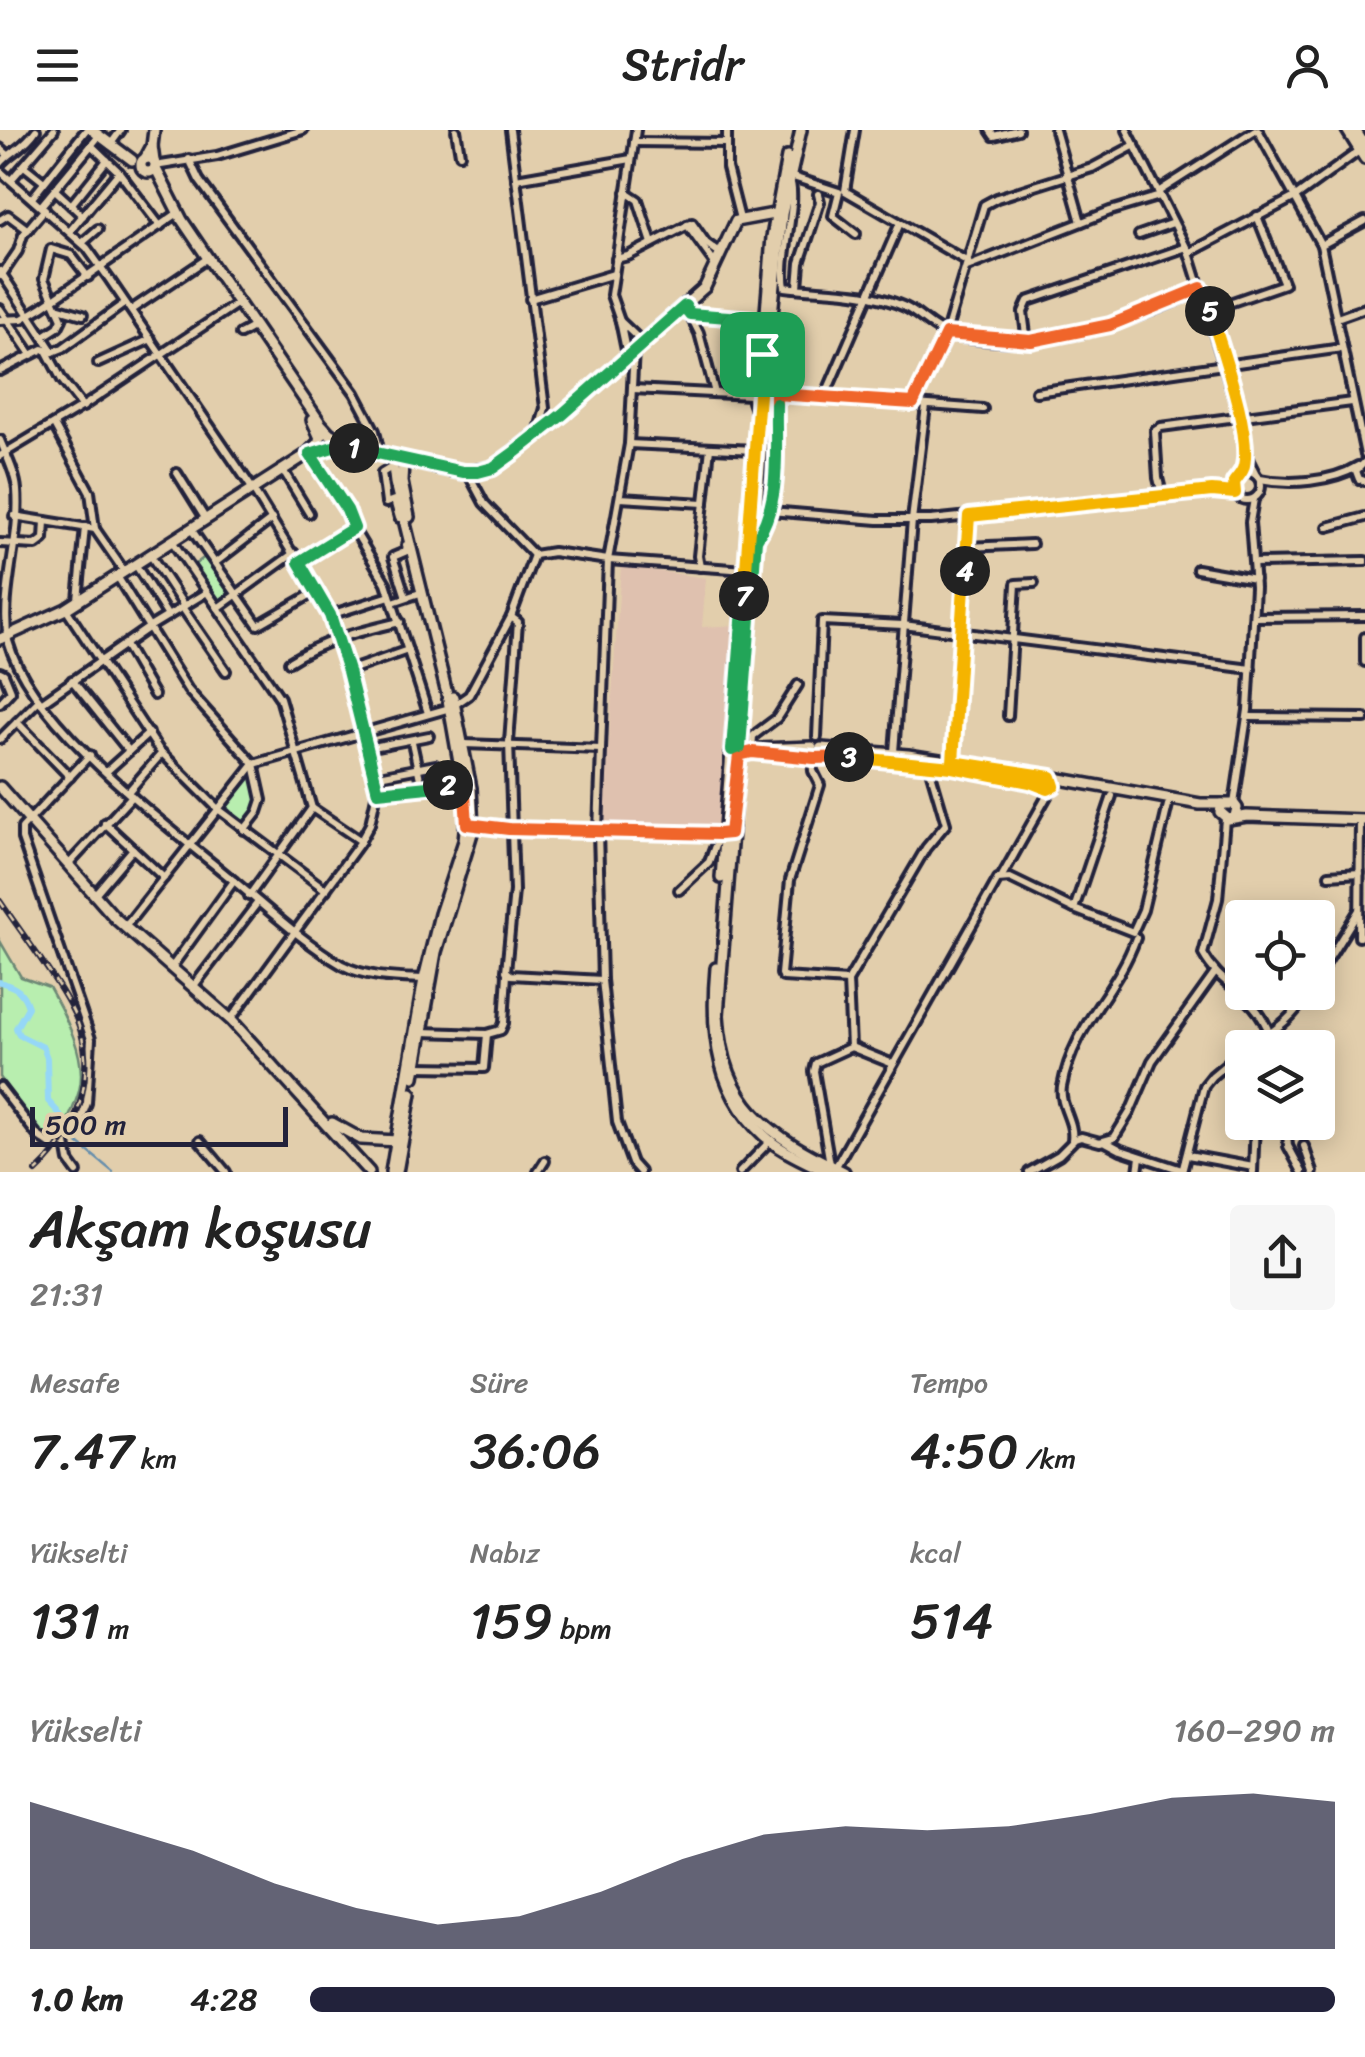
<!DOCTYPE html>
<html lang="tr">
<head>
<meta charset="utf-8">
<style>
	body { margin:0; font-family:Sriracha,sans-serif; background:#f6f6f6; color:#222; height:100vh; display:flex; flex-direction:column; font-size:38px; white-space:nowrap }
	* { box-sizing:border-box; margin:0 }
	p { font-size:32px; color:#767676 }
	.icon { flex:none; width:55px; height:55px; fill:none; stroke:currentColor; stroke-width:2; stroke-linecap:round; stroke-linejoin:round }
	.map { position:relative; height:1042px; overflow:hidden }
	.details { display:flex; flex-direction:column; background:#fff; flex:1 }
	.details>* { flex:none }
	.buttons { position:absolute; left:1225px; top:770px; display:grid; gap:20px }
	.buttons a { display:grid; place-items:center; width:110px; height:110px; border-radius:10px; background:#fff; box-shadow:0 5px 25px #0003; font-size:50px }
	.scale { position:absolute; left:30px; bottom:25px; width:258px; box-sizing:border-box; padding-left:10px; border:5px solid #22223b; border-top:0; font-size:28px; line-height:35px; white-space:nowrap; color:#22223b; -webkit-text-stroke:8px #e2ceac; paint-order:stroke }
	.pin { position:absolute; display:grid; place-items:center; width:85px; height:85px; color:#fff; margin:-42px; border-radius:20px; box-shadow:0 5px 15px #0006 }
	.km { position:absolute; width:50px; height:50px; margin:-25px; border-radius:50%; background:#222; color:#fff; font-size:28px; line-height:50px; text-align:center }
	.round { display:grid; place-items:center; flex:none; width:105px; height:105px; border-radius:10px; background:#f6f6f6 }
	.overview { display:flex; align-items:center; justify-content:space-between; height:170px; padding:0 30px }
	h1 { font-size:55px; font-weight:600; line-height:75px }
	.stats { display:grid; grid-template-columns:repeat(3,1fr); gap:15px; height:170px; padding:10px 30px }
	.stats div { display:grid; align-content:center }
	.stats b { font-size:50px; font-weight:600 }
	.stats small { font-size:28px; font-weight:400 }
	.stats p { font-size:28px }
	.chart { height:280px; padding:20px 30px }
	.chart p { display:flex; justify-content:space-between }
	.chart svg { width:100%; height:180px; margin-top:10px; fill:#22223b; opacity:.7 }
	ul { padding:0 30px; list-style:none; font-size:32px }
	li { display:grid; grid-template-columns:160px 120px 1fr; align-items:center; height:75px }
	li i { height:25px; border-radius:12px; background:#22223b }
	header { display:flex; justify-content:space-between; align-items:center; height:130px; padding:0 30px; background:#fff; font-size:45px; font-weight:600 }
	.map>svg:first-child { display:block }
</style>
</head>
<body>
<header><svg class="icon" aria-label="menu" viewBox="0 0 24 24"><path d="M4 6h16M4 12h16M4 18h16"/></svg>Stridr<svg class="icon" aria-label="person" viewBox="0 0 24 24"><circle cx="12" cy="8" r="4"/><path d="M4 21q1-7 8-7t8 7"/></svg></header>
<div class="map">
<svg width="1365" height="1042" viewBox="0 0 1365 1042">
	<rect width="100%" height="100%" fill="#e2ceac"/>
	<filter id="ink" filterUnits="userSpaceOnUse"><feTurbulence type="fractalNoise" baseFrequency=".01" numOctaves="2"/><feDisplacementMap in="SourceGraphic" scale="20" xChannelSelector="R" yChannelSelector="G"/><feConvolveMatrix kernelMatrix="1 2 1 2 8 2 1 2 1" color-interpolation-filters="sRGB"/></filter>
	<g filter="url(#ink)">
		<path fill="#dfc1af" d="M621,436l85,12 -4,49 37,-2 -19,207 -117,-6z"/>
		<g fill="#b8eeaf" stroke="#6d8875" stroke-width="2.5">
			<path d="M206,426l26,38 -12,9 -26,-38z"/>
			<path d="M252,642h3c4,21 5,36 -11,51l-18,-17z"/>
			<path d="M0,811l21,36 28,10c16,28 39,71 30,104 -4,15 -12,30 -18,45l-17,-2 -15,-14 -29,-43z"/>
		</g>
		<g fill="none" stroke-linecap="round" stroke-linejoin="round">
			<path stroke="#678fac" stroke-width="2.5" d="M73,1009l40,33"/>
			<path stroke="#95d7f7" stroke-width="6" d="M0,852c16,5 23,9 28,25l-12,21 3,7 24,12 4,11 1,43 10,11 15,27"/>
			<defs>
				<g id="minor">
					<path d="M456,0l4,24"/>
					<path d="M510,0l35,278 -7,25"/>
					<path d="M727,0v38l13,51"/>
					<path d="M855,0l-10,61 123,71"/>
					<path d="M990,0l4,6 24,-6"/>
					<path d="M1055,0l26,92"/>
					<path d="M1127,0l62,123 51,163 7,41 9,18"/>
					<path d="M1258,0l63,115 44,210"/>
					<path d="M634,12l92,1"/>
					<path d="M91,15l28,27 41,54"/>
					<path d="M110,15l11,-15"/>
					<path d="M0,18l8,7"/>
					<path d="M189,29l10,21 156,213 20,38 5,23"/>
					<path d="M0,34c11,-13 25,-17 36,-34"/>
					<path d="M24,36l20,16"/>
					<path d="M155,36l62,-10 86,-26"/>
					<path d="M0,41l87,77 23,32 142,208 78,127 18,56 29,121 -7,32 -11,20 -128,175"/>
					<path d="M790,46l49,16 -6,24 23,18"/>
					<path d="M789,48c11,20 -10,80 -4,109 42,5 80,2 120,20 15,7 29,24 45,28 84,19 176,-9 251,-46"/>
					<path d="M516,49l115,-20"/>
					<path d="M11,50l43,-50"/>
					<path d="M55,60l28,26"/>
					<path d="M626,62l12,8 14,43"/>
					<path d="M1158,62l97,-62"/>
					<path d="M32,68l54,-68"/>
					<path d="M71,75l36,-45"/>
					<path d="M41,76l58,-70"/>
					<path d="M0,90l8,-5 20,15"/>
					<path d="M687,95l29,40"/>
					<path d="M70,101l49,-59"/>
					<path d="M1139,105l34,-12"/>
					<path d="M82,113l16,-14"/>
					<path d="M1321,115l44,-24"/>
					<path d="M1189,123l108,-57 62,-45"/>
					<path d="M616,129l12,-3 64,-33 14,20 15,11"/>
					<path d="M967,137l143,-56 50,-15"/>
					<path d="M0,141l53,81"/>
					<path d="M1,146l17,-25 5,-16 22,-26"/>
					<path d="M798,157l2,-24 20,-61 -2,-8"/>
					<path d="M530,169l84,-25"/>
					<path d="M685,175l14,28 16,60"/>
					<path d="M59,178l24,7"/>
					<path d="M0,179l30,44"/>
					<path d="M131,180l77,-52"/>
					<path d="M1209,180l75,-26 -27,-68"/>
					<path d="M690,184l65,7c-1,27 -13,71 3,94"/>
					<path d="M1337,188l28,-10"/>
					<path d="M0,190l22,-1 20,-12 136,-94"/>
					<path d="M620,191l-9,-26 25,-165"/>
					<path d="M240,204l15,-8"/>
					<path d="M44,206l14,-9 4,-8 -18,-40 7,-30 20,6 17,22"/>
					<path d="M1027,212l-4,-30 5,-11 159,-54"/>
					<path d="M634,219l-5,95 -21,116 -10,271 4,149 15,142 15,41 8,9"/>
					<path d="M47,222l15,28 21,27"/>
					<path d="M627,225l-7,-34 22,21"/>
					<path d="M98,233l53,-24"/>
					<path d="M0,241l43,-22 10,3 10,-4 62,-45"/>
					<path d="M633,259l118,6"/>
					<path d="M1036,262l306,-44"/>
					<path d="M766,263l217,16"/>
					<path d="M825,266l75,-173"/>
					<path d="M913,273l30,-60 41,-138 13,-7 95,-30 43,-23"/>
					<path d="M54,295l36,67 5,37 29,42"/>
					<path d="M0,310c6,15 16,34 17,50 4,51 -17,100 -9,151 23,84 159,184 226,240 35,29 69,61 108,84 25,13 55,13 82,14"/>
					<path d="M629,314l126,6"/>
					<path d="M310,324l37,57 6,17"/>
					<path d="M0,326l88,-53 150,-100"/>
					<path d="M1365,332l-9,9 3,8 6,2"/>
					<path d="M392,337l-10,6 4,30 8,-3 5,18"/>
					<path d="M283,340l26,43"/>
					<circle cx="1247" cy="356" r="14"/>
					<path d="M177,343l28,45"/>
					<path d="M468,343l16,30 50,52 19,-3 55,8 138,10"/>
					<path d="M1260,349c30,6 72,3 98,-13"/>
					<path d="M620,368l84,5"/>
					<path d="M1163,368l-5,-20 -3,-47 6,-4 191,-25"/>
					<path d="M770,381l108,9h53l281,-29 23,2"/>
					<path d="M14,386l81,13"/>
					<path d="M1328,397l37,-10"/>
					<path d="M191,399l67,96 59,-34"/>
					<path d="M757,408c26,-40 18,-98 19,-144"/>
					<path d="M172,411l108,157 32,110 49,33"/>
					<path d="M0,413l36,2 8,-6 1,-18"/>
					<path d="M406,415l1,6 -14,6 13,40"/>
					<path d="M966,417l66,-3"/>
					<path d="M151,426l33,50"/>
					<path d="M299,432l54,-34 33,55 42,130"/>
					<path d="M215,433l57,-44"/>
					<path d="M1254,433l111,-2"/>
					<path d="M135,434l33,52"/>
					<path d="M700,437l-2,-11 12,-108"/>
					<path d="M1197,439l58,10"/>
					<path d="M117,446l71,114 66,74 8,36 -4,12 -14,18"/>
					<path d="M78,470l7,-73"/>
					<path d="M393,472l30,-10"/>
					<path d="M182,477l44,64"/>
					<path d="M218,478l76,-55"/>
					<path d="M66,479l93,141 59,59 108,81"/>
					<path d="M330,485l60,-19"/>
					<path d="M511,487l23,-62"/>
					<path d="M1254,487l111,-1"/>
					<path d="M1365,507v25"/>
					<path d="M125,515l29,50"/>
					<path d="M289,532c34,-22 72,-31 111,-40"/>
					<path d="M348,541l60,-21"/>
					<path d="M0,542l4,2 7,17 -11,12"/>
					<path d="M72,550l57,71"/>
					<path d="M41,573l107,-75 59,-36"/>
					<path d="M1008,586l8,-132 18,-1"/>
					<path d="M1248,587l117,1"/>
					<path d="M17,592l53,55"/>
					<path d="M817,607l5,-116 81,4 348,44"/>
					<path d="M0,609l38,-38"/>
					<path d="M412,612l10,46"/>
					<path d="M464,614l137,5"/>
					<path d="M378,616l51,-10"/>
					<path d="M752,620l1,-14 24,-18 21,-33"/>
					<path d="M894,622l18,-232 14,-114"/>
					<path d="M812,628l1,13 7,14 -30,95 -9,94 2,3 65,4"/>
					<path d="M953,632l16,-246"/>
					<path d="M107,641l42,-38"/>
					<path d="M384,645l51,-10"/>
					<path d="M128,662l34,-39"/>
					<path d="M377,662l86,-11"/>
					<path d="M1112,666l-38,113 59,23 10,-22 25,-105"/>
					<path d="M1234,674l14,-94 7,-123 -5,-65 4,-23"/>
					<path d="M1225,689l-7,80 -15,55c19,35 52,38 67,81"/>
					<path d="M105,693l59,55"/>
					<path d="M473,695l39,4 207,6"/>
					<path d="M69,734l63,-68"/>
					<path d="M1329,745l31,-2"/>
					<path d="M1002,746l49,-87"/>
					<path d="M679,760l30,-28 10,-27 3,-1"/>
					<path d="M95,764l38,-45"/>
					<path d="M249,766l63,-88"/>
					<path d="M125,797l129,-163 196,-56 19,-13 42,-78 7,5 -9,120 5,149 -8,80 5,4 91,5"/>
					<path d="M1359,807l1,-118"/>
					<path d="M1318,814l12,11"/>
					<path d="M171,838l63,-87"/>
					<path d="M1318,846l41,-66"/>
					<path d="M193,857l65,-85"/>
					<path d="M422,902l65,2 14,-4 3,-7 3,-49"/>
					<path d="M851,917l-3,-66 78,-133 20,-24 -18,-61"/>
					<path d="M1248,918c25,-17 45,-28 60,-56"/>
					<path d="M416,937l68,1 3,-34"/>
					<path d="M0,957l37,48 14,10 15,-1 3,17 8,11"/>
					<path d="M1286,992l2,24 14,26"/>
					<path d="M1072,1010c3,-19 -13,-34 -10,-53 12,-64 54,-93 74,-149"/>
					<path d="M200,1011l26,31"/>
					<path d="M1106,1012l15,8 61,20"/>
					<path d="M60,1013l7,-10 10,-3 10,-27 4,-64 -69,-200v-11l68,-73"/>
					<path d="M1304,1016l9,26"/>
					<path d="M1188,1025l65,12"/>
					<path d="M830,1034l-16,-93 2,-8 35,-16 42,17"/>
					<path d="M835,1038l163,-289 12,-1 64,31"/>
					<path d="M538,1042l7,-11"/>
					<path d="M740,1042l30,-31"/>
					<path d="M1029,1042l30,-17 16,-16 6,-2 19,5 14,-4 16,-26 22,-51 63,-88"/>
					<path d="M1138,1042l2,-15"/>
					<path d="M1182,1042l22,-86 8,-10 30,-25"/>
					<path d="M1253,1042l2,-50"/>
				</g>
				<g id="major">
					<path d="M92,0l40,30"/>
					<path d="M801,0l-19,84 -12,121 -52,680c5,91 51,121 126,157"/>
					<path d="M1347,0l18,29"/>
					<path d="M1355,0l10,16"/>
					<path d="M152,16l2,-16"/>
					<circle cx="148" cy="35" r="7"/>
					<path d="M145,29l7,-13 2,15"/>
					<path d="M155,37l27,53 139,204 10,11"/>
					<path d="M312,290l8,18"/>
					<circle cx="327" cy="311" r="8"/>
					<path d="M319,312l-13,13 19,-5"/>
					<path d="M333,317l25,2 -25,-12"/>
					<path d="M358,319l105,24 30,-5 70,-54 142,-127 31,-66 43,-8"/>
					<path d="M403,331l-1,21 7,35"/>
					<path d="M0,509l66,-30 240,-154"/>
					<path d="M821,618l87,7 139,22"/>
					<path d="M735,620l77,-3"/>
					<path d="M773,623l38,3"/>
					<path d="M819,628l22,-2"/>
					<path d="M1053,648l2,8 -9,2 -3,-6 6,-5 151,27h22"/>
					<path d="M1019,650l24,5"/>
					<path d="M0,657l116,132 115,101 138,152"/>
					<path d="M1235,686l2,-8 -3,-4h-12l-2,8 8,7 19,-3 118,4"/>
					<path d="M721,748l51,-641 15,-80"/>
					<path d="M716,838c-6,66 0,131 57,175 16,12 36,20 54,29"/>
					<path d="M414,947l22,-125 37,-122 -2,-42 -18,-91"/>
					<path d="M332,993l29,16 36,2"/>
					<path d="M391,1042l33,-193 16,-65 24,-73 3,-33 -20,-114 -52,-211 -3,-25"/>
					<path d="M397,1042l14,-79"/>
				</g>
			</defs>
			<use href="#minor" stroke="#22223b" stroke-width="14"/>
			<use href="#major" stroke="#22223b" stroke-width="16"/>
			<use href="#minor" stroke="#e2ceac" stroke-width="6"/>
			<use href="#major" stroke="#e2ceac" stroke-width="9"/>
			<defs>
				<path id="rail" d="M0,771c23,34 49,67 69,103 33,58 13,126 -33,168"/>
			</defs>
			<use href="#rail" stroke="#22223b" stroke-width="6"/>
			<use href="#rail" stroke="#e2ceac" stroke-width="2.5" stroke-dasharray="8" stroke-linecap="butt"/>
		</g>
	</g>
	<g fill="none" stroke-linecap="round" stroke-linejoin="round" filter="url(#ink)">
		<defs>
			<path id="split-1" d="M354,318l109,24h15l15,-4 22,-16 48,-38 122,-108 5,8 63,5v35h9"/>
			<path id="split-2" d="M354,318l-21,-1 -23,7 37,56 7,18 -55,34 31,53 18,56 30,121 70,-7"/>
			<path id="split-3" d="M448,655l16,-4 3,43 42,5 210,5 11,-1 9,-78 13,-3 62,6 35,-1"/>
			<path id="split-4" d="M849,627l103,10 78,15 18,7 6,-3 -3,-9 -98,-15 12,-191"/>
			<path id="split-5" d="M965,441l4,-55 243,-25 23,2 -1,-11c3,-4 7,-8 9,-13 11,-31 -23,-124 -33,-158"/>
			<path id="split-6" d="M776,274v-10l137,9 33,-69 85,7 79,-16 91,-37 9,23"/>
			<path id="split-7" d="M744,466l-12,154 8,-3 16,-207c26,-39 19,-91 20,-136"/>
			<path id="split-8" d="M744,466l18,-242"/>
		</defs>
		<use href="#split-1" stroke="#fff" stroke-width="20"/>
		<use href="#split-2" stroke="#fff" stroke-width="20"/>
		<use href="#split-3" stroke="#fff" stroke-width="20"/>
		<use href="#split-4" stroke="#fff" stroke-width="20"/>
		<use href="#split-5" stroke="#fff" stroke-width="20"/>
		<use href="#split-6" stroke="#fff" stroke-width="20"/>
		<use href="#split-7" stroke="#fff" stroke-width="20"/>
		<use href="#split-8" stroke="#fff" stroke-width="20"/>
		<use href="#split-1" stroke="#22a559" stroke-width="12"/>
		<use href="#split-2" stroke="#22a559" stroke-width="12"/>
		<use href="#split-3" stroke="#f0652b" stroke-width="12"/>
		<use href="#split-4" stroke="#f5b400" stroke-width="12"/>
		<use href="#split-5" stroke="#f5b400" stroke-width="12"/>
		<use href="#split-6" stroke="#f0652b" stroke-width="12"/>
		<use href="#split-7" stroke="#22a559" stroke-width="12"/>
		<use href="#split-8" stroke="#f5b400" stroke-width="12"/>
	</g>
</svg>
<div class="buttons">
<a><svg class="icon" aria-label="locate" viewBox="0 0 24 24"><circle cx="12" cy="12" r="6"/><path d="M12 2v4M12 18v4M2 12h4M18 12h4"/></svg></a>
<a><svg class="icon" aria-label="layers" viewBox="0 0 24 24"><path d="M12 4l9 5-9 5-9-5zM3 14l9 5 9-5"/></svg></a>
</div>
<div class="scale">500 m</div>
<div class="pin" style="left:762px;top:224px;background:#1e9e55"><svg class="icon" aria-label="arrive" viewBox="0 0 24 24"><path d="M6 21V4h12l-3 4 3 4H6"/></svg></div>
<b class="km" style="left:354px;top:318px">1</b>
<b class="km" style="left:448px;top:655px">2</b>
<b class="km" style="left:849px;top:627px">3</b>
<b class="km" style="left:965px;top:441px">4</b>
<b class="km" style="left:1210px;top:181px">5</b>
<b class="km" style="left:744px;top:466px">7</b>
</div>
<section class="details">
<div class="overview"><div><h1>Akşam koşusu</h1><p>21:31</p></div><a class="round"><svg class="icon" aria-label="share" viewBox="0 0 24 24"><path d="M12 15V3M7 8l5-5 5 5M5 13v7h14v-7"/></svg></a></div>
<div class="stats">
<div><p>Mesafe</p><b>7.47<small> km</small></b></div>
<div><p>Süre</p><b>36:06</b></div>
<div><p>Tempo</p><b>4:50<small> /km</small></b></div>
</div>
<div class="stats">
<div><p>Yükselti</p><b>131<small> m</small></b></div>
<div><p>Nabız</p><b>159<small> bpm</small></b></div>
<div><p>kcal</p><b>514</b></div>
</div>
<div class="chart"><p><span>Yükselti</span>160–290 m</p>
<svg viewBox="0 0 160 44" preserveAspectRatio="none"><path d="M0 44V8L10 14L20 20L30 28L40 34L50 38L60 36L70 30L80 22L90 16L100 14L110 15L120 14L130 11L140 7L150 6L160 8V44z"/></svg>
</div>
<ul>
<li><b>1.0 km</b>4:28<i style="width:100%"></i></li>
</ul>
</section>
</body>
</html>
